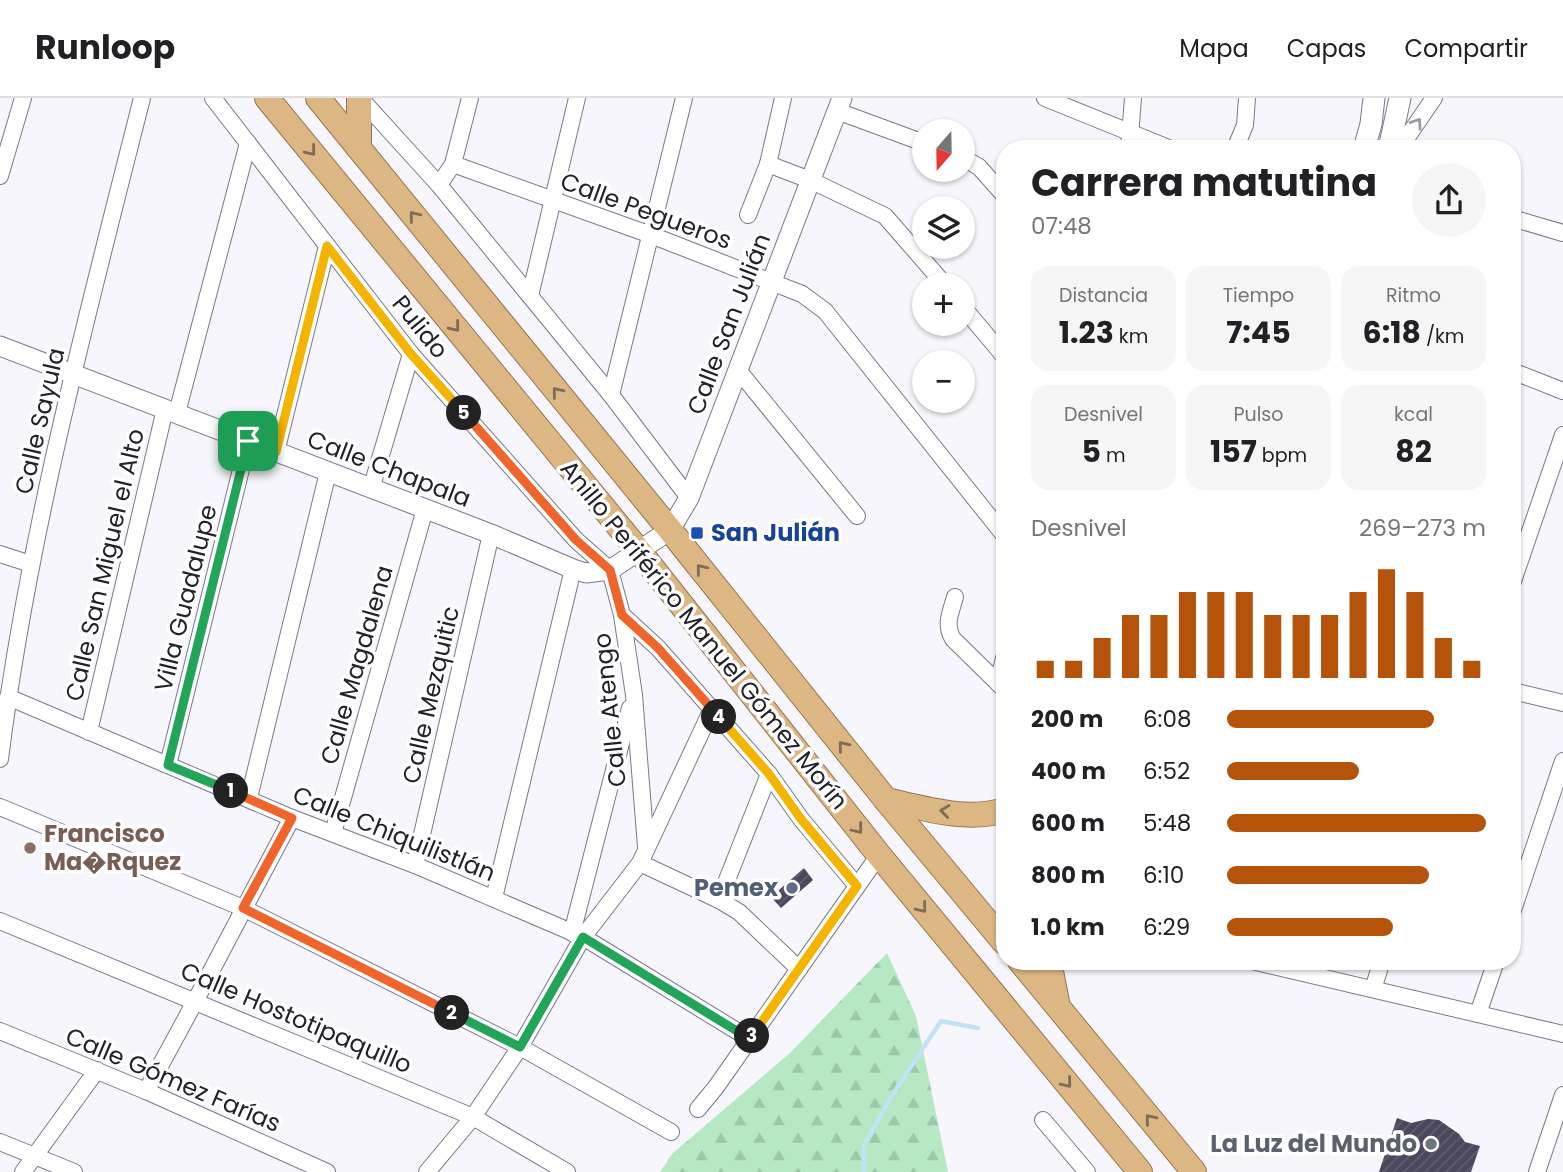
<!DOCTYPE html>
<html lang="es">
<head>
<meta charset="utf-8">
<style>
	body { margin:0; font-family:Poppins,sans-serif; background:#f6f6f6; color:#202124; height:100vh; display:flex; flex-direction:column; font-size:26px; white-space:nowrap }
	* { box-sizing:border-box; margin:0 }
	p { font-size:23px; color:#757577 }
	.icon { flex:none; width:38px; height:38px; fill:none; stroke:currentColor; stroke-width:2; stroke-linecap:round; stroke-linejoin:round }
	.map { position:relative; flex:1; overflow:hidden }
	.sheet { position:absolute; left:996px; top:42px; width:525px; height:830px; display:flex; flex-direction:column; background:#fff; border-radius:28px; box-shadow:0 2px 5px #0004 }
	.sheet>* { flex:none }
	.needle { width:46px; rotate:200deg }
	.buttons { position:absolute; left:912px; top:21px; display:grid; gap:14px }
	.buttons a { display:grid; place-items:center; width:63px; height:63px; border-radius:50%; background:#fff; box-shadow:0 2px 5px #0004; font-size:35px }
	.pin { position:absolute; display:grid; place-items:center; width:60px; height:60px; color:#fff; margin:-30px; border-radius:14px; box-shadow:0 4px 10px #0006 }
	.km { position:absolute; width:35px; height:35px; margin:-18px; border-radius:50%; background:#222; color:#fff; font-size:19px; line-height:35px; text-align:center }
	.round { display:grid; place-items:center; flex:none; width:74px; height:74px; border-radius:37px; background:#f6f6f6 }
	.summary { display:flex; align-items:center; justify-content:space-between; height:119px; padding:0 35px }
	h1 { font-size:38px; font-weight:700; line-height:52px }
	.metrics { display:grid; grid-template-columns:repeat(3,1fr); gap:10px; height:119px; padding:7px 35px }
	.metrics div { display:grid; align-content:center; border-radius:18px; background:#f6f6f6; text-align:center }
	.metrics b { font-size:30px; font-weight:700 }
	.metrics small { font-size:19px; font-weight:400 }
	.metrics p { font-size:19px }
	.chart { height:196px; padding:14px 35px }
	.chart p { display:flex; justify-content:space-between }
	.chart svg { width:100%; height:126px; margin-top:7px; stroke:#b45309; stroke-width:6 }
	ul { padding:0 35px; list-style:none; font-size:23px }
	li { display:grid; grid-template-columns:112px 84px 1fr; align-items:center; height:52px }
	li i { height:18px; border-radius:9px; background:#b45309 }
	header { display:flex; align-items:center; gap:42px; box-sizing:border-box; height:98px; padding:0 35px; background:#fff; border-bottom:2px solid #e0e0e0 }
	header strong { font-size:33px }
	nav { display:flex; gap:38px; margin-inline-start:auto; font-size:24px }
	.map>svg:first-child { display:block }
</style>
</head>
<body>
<header>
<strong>Runloop</strong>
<nav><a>Mapa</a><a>Capas</a><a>Compartir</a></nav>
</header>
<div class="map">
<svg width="1563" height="1074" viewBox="0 0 1563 1074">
	<defs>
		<pattern id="forest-firs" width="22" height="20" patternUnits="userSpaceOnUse" patternTransform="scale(1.75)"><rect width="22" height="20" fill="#b6e8c4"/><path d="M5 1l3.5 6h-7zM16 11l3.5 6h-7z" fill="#9cc7a9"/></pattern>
		<pattern id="building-hatch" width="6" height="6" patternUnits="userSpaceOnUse" patternTransform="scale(1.75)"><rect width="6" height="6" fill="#4b475c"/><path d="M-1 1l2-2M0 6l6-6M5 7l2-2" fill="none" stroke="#625e70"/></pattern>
	</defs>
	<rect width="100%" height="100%" fill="#f7f6fc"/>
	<path fill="url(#forest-firs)" d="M887,855l29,63 32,156h-288l12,-18 118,-101z"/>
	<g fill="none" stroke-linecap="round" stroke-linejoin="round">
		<path stroke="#c1e3f4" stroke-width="4.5" d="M864,1074v-27l27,-48 50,-76 37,7"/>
	</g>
	<g fill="url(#building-hatch)">
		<path d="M804,770l9,12 -32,28 -10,-11z"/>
		<path d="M1397,1020l14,5 17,-4 11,1 20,14 6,8 15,4 -9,26h-92z"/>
	</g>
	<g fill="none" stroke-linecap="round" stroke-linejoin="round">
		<defs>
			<g id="minor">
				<path d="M213,0l198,256 165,186 34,30 12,45 12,80 12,152"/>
				<path d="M360,0l79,87 172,210 78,103"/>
				<path d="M1045,0l126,51"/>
				<path d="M837,13l87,32"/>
				<path d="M1129,51l4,-51"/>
				<path d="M1235,51l10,-24 2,-27"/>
				<path d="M1399,51l35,-51"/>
				<path d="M962,59l17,10 25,28"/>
				<path d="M453,66l198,71 151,59 23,17 179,224"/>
				<path d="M768,66l42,16 75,36 60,69"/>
				<path d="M0,78l23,-78"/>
				<path d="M439,87l14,-21 17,-66"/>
				<path d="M748,117l20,-51 15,-66"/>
				<path d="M1512,120l51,15"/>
				<path d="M530,198l47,-198"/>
				<path d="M962,208l42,50"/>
				<path d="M738,272l119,146"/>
				<path d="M1512,273l51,20"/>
				<path d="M611,297l73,-297"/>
				<path d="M177,315l71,-270"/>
				<path d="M276,354l51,-206"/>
				<path d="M371,391l40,-135"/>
				<path d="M0,456l31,10"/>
				<path d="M1512,486l51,-149"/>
				<path d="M955,499c-4,15 -11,27 -2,42l51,50"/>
				<path d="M622,517l36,33 111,126 32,45 56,67"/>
				<path d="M998,585l6,-25"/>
				<path d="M1512,593l51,12"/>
				<path d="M8,599l284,121 123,47 168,72 167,102"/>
				<path d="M89,634l76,-323"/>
				<path d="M0,661c28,-224 87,-443 142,-661"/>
				<path d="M168,667l80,-324"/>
				<path d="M249,700l79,-326"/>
				<path d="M0,709l243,101 277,139 151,85"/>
				<path d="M333,735l92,-324"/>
				<path d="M640,765l79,37 20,12 60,57"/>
				<path d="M415,767l76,-331"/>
				<path d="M494,800l79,-329"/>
				<path d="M719,802l50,-126"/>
				<path d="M1512,815l51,-152"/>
				<path d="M0,823l473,196 94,55"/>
				<path d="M572,835l58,-225"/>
				<path d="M1252,863l311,73"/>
				<path d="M1373,891l9,-28"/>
				<path d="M1478,916l18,-53"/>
				<path d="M0,933l146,60 181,81"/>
				<path d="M146,993c51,-90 97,-182 146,-273"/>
				<path d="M698,1011l18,-22 163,-232"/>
				<path d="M1043,1022l44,52"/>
				<path d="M0,1044l74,30"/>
				<path d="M23,1074l74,-102"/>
				<path d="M427,1074l46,-55 47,-70 63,-110 57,-74 72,-154"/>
				<path d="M1537,1074l26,-77"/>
			</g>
			<path id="tertiary" d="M0,248l491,188 82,35 13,4 24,-3 60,-40 19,-32 153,-400"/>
			<g id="secondary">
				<path d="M1364,51l7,-25 3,-26"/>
				<path d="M1389,51l11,-51"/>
			</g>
			<g id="trunk">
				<path d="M267,0l372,453 240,304 261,317"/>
				<path d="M318,0l352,432 216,270 118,142"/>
				<path d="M359,50v-50"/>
				<path d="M886,702c36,8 82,22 118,10"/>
				<path d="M1020,863l174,211"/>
				<path d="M1049,863l8,41"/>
			</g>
		</defs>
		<use href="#minor" stroke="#7b778e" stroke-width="18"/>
		<use href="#tertiary" stroke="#7b778e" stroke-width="21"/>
		<use href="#secondary" stroke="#7b778e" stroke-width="23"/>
		<use href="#trunk" stroke="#957650" stroke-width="26"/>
		<use href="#minor" stroke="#fff" stroke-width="16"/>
		<use href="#tertiary" stroke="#fff" stroke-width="19"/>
		<use href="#secondary" stroke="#fff" stroke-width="21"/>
		<use href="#trunk" stroke="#dcb784" stroke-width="24"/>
	</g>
	<defs><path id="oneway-chevron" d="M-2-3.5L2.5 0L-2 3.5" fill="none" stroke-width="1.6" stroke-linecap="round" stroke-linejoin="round" transform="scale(1.75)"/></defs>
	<use stroke="#9c9b9f" href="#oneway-chevron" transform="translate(1417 25) rotate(-56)"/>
	<g stroke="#7f6c57">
		<use href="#oneway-chevron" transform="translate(311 53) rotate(51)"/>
		<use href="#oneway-chevron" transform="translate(414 118) rotate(-129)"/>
		<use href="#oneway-chevron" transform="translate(455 229) rotate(51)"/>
		<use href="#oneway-chevron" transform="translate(557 294) rotate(-129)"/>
		<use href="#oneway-chevron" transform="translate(701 471) rotate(-129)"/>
		<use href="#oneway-chevron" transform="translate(843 648) rotate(-129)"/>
		<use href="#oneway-chevron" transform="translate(945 713) rotate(-173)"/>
		<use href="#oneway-chevron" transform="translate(858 731) rotate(52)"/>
		<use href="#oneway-chevron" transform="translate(922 810) rotate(51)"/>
		<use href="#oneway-chevron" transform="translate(1067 985) rotate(51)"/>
		<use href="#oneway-chevron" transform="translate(1150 1021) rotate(-129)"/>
	</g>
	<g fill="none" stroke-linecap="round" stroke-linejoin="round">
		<defs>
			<path id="split-1" d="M231,693l-63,-26 80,-324"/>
			<path id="split-2" d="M231,693l61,27 -49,90 209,105"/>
			<path id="split-3" d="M452,915l68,34 63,-110 167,102 2,-3"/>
			<path id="split-4" d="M719,619l50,57 32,45 56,67 -105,150"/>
			<path id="split-5" d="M464,315l112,127 34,30 12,45 36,33 61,69"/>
			<path id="split-6" d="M248,343l28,11 51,-206 84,108 53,59"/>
		</defs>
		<use href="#split-1" stroke="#fff" stroke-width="14"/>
		<use href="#split-2" stroke="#fff" stroke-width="14"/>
		<use href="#split-3" stroke="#fff" stroke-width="14"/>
		<use href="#split-4" stroke="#fff" stroke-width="14"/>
		<use href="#split-5" stroke="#fff" stroke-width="14"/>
		<use href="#split-6" stroke="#fff" stroke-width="14"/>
		<use href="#split-1" stroke="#22a559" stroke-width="9"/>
		<use href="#split-2" stroke="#f0652b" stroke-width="9"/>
		<use href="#split-3" stroke="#22a559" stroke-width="9"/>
		<use href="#split-4" stroke="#f5b400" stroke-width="9"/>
		<use href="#split-5" stroke="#f0652b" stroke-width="9"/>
		<use href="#split-6" stroke="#f5b400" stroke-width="9"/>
	</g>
	<rect fill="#1a4fb4" stroke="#fff" stroke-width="2.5" x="690" y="428" width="14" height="14" rx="3.5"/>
	<circle fill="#8d6e63" stroke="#fff" stroke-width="2.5" cx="30" cy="750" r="7"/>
	<circle fill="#5c6f8a" stroke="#fff" stroke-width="2.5" cx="792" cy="790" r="7"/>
	<circle fill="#6b7280" stroke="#fff" stroke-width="2.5" cx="1431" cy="1046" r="7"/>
	<g text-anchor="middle" stroke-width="7" stroke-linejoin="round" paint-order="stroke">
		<g font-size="24" fill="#22202a" stroke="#fff">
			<text transform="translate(646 113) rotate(20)" y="8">Calle Pegueros</text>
			<text transform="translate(729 226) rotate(-69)" y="8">Calle San Julián</text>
			<text transform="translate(420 229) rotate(51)" y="8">Pulido</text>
			<text transform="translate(40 323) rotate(-77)" y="8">Calle Sayula</text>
			<text transform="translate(389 371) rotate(21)" y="8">Calle Chapala</text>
			<text transform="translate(105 467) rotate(-77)" y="8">Calle San Miguel el Alto</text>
			<text transform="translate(186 500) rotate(-76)" y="8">Villa Guadalupe</text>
			<text transform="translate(704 537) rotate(51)" y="8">Anillo Periférico Manuel Gómez Morín</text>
			<text transform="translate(357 567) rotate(-74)" y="8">Calle Magdalena</text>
			<text transform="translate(431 597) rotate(-77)" y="8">Calle Mezquitic</text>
			<text transform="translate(610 612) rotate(-96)" y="8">Calle Atengo</text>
			<text transform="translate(394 736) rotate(22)" y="8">Calle Chiquilistlán</text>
			<text transform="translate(296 920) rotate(23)" y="8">Calle Hostotipaquillo</text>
			<text transform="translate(173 982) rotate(23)" y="8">Calle Gómez Farías</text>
		</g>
		<g font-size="24" font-weight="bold" fill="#164399" stroke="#fff" text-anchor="start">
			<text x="711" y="443">San Julián</text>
		</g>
		<g font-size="24" font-weight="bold" fill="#785e54" stroke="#fff" text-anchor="start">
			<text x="44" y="744">Francisco<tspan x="44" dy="28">Ma�Rquez</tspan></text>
		</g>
		<g font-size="24" font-weight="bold" fill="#4e5e75" stroke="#fff" text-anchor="end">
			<text x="778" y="798">Pemex</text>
		</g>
		<g font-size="24" font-weight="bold" fill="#5b616d" stroke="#fff" text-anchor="end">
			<text x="1417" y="1054">La Luz del Mundo</text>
		</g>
	</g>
</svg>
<div class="buttons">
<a><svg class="needle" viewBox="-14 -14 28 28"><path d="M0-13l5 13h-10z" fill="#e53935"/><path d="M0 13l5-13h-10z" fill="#757577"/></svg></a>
<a><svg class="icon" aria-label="layers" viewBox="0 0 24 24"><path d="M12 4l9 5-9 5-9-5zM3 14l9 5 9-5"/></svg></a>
<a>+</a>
<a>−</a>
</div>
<div class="pin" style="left:248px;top:343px;background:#1e9e55"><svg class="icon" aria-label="arrive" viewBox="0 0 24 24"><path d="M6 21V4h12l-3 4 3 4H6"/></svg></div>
<b class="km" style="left:231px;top:693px">1</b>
<b class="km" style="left:452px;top:915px">2</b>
<b class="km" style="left:752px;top:938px">3</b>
<b class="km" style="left:719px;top:619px">4</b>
<b class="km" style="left:464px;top:315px">5</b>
<section class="sheet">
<div class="summary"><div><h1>Carrera matutina</h1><p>07:48</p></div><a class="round"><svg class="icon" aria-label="share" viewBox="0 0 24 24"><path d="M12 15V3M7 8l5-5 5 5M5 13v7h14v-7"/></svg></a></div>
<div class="metrics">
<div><p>Distancia</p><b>1.23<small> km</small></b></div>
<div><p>Tiempo</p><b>7:45</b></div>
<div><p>Ritmo</p><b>6:18<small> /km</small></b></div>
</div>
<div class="metrics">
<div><p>Desnivel</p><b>5<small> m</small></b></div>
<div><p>Pulso</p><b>157<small> bpm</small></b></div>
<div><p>kcal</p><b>82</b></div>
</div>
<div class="chart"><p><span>Desnivel</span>269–273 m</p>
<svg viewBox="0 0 160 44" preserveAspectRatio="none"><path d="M5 44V38M15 44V38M25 44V30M35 44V22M45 44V22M55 44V14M65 44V14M75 44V14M85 44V22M95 44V22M105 44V22M115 44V14M125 44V6M135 44V14M145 44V30M155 44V38"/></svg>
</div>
<ul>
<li><b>200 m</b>6:08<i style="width:80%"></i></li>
<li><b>400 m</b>6:52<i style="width:51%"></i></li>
<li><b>600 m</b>5:48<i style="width:100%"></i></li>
<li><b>800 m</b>6:10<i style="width:78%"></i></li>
<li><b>1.0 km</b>6:29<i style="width:64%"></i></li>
</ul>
</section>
</div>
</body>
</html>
